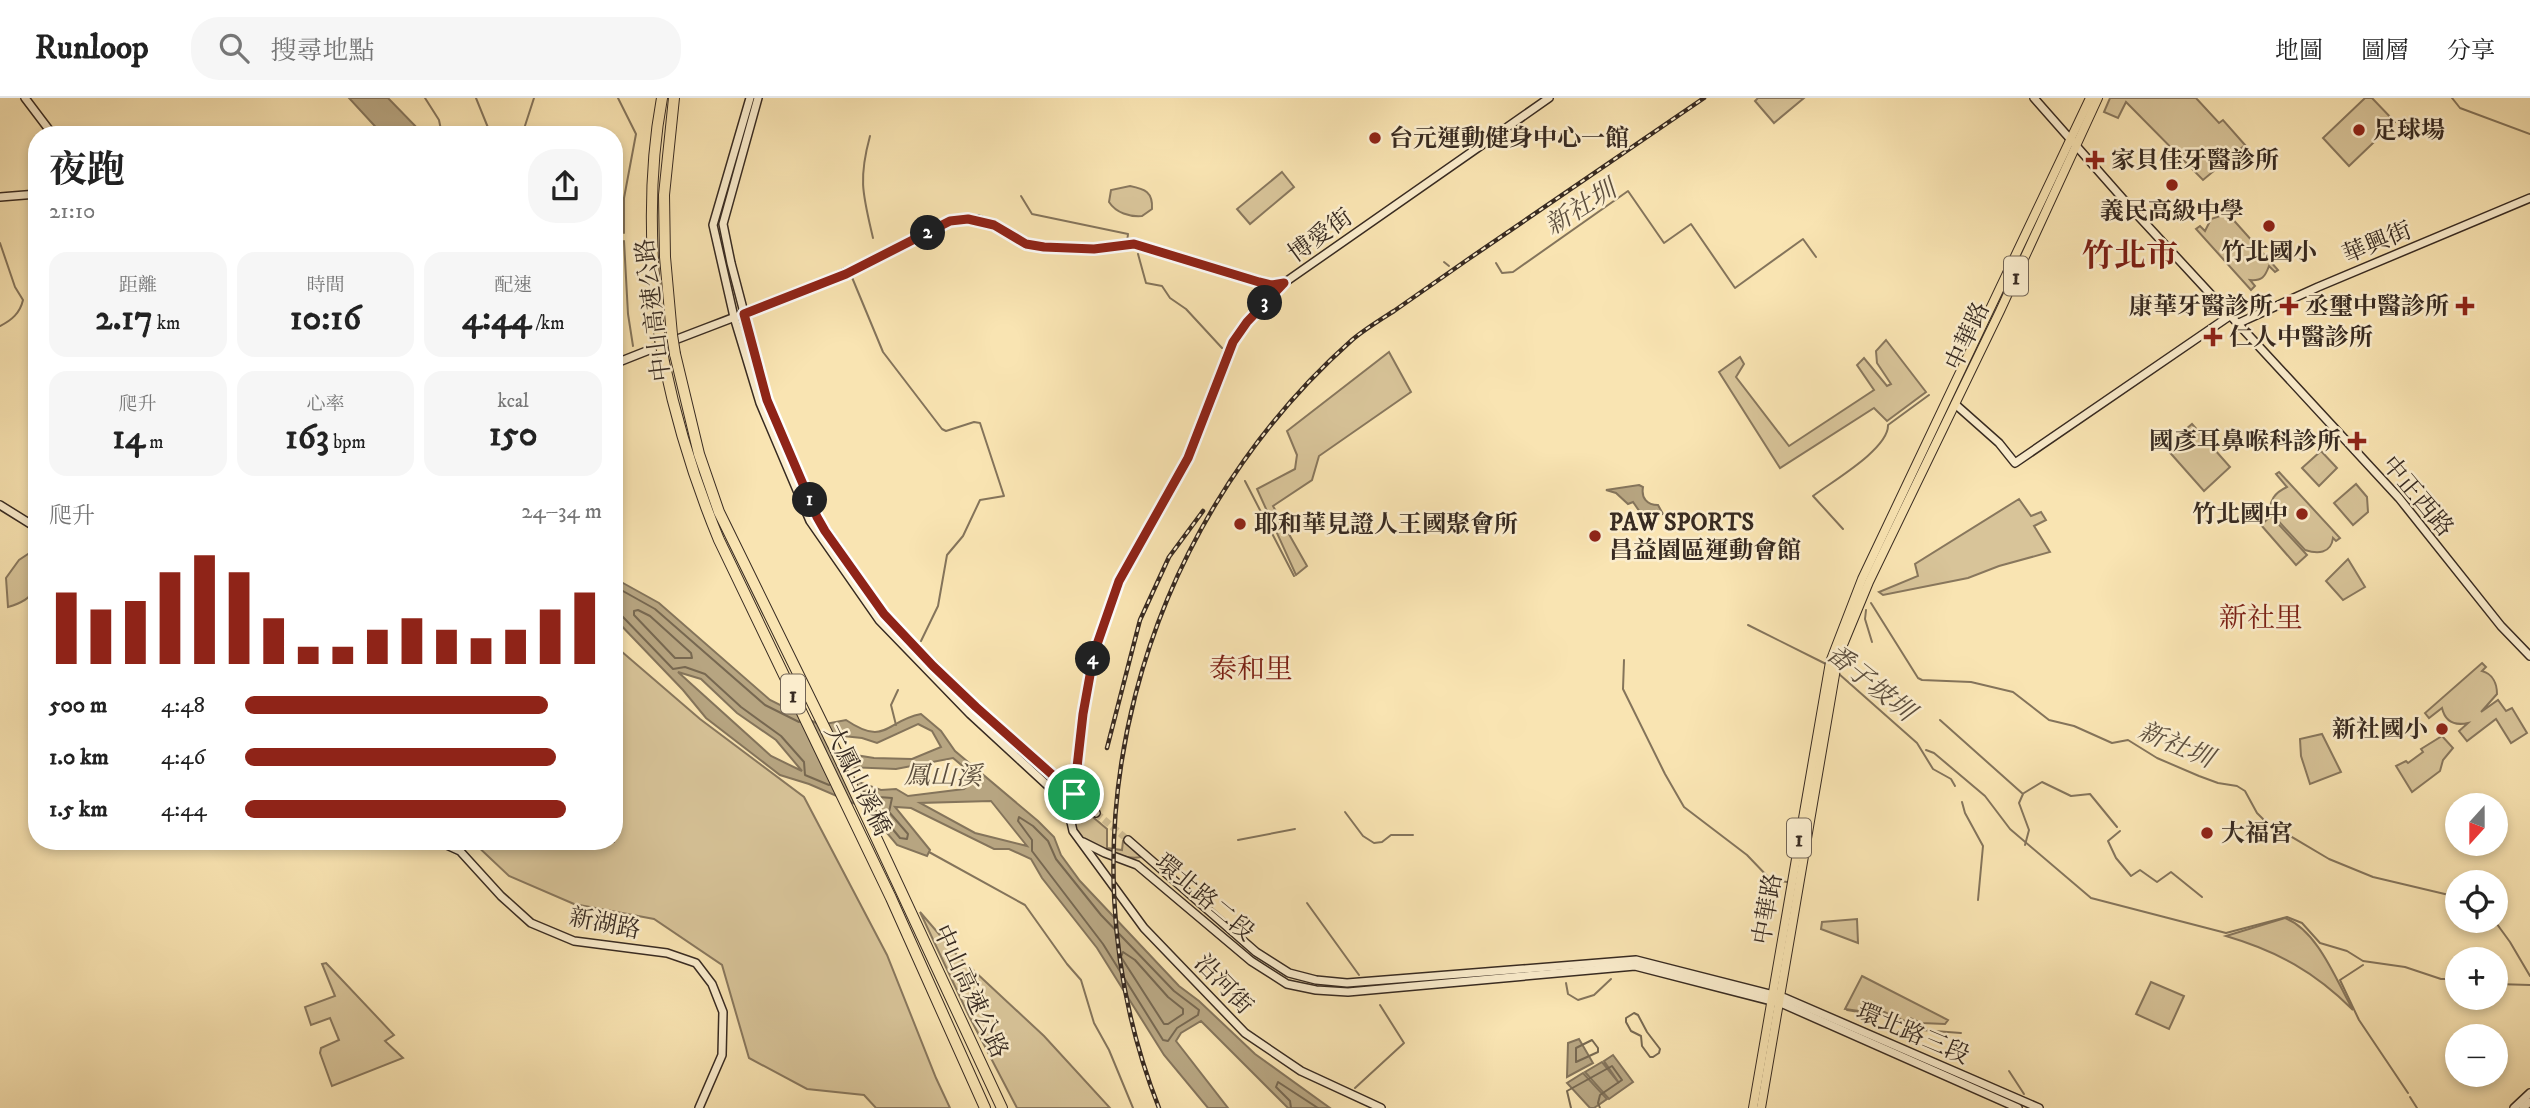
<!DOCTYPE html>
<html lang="zh-TW">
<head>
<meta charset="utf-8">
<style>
	body { margin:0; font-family:"IM FELL DW Pica","Noto Serif TC",serif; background:#f6f6f6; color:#222; height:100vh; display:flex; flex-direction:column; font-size:26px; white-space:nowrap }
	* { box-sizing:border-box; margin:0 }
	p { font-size:23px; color:#767676 }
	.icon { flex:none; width:38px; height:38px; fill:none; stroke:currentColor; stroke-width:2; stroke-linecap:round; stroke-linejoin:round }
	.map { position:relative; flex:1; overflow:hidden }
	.details { position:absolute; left:28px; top:28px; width:595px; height:724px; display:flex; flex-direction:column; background:#fff; border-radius:28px; box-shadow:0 4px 10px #0003 }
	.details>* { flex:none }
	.needle { width:46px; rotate:201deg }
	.controls { position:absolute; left:2445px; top:695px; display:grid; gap:14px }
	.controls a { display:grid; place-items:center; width:63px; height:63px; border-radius:50%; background:#fff; box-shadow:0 4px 10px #0003; font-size:35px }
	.pin { position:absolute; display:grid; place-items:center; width:60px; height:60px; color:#fff; margin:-30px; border:4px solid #fff; border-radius:50%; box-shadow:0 2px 7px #0007 }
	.km { position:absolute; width:35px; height:35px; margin:-18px; border-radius:50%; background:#222; color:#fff; font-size:19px; line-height:35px; text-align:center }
	.round { display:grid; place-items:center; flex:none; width:74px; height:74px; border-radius:28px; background:#f6f6f6 }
	.head { display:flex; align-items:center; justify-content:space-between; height:119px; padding:0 21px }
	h1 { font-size:38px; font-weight:700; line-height:52px }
	.metrics { display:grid; grid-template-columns:repeat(3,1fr); gap:10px; height:119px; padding:7px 21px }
	.metrics div { display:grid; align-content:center; border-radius:18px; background:#f6f6f6; text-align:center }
	.metrics b { font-size:35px; font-weight:700 }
	.metrics small { font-size:19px; font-weight:400 }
	.metrics p { font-size:19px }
	.chart { height:196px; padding:14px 21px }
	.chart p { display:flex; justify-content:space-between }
	.chart svg { width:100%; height:126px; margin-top:7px; stroke:#8f2418; stroke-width:6 }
	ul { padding:0 21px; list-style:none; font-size:23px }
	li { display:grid; grid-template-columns:112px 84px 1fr; align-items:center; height:52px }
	li i { height:18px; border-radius:9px; background:#8f2418 }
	header { display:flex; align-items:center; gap:42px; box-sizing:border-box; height:98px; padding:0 35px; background:#fff; border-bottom:2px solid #e0e0e0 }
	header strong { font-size:33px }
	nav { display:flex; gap:38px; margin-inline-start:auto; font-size:24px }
	.search { width:490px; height:63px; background:#f6f6f6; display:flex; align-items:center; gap:18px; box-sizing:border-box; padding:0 24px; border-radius:28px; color:#767676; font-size:26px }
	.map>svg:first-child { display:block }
</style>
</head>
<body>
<header>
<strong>Runloop</strong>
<div class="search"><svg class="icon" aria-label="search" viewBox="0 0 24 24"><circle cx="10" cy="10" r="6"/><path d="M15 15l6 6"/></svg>搜尋地點</div>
<nav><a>地圖</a><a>圖層</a><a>分享</a></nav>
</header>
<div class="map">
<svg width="2530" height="1010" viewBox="0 0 2530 1010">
	<rect width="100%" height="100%" fill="#f9e4b2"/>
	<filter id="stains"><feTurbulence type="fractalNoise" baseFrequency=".00286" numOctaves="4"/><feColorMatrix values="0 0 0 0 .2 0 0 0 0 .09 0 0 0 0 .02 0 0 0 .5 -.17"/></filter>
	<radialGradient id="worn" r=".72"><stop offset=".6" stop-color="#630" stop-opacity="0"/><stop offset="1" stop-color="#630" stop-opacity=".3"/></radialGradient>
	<g fill="#d8c499" stroke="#88775d" stroke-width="2">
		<path d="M1758,0h46l-30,25 -19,-22z"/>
		<path d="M2110,0h86l23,25 4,-3 22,25 -42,35 -77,-78 -8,16 -14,-6z"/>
		<path d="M2365,0h7l23,24 -46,44 -26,-28z"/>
		<path d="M1282,74l12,15 -44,37 -13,-15z"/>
		<path d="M1130,88c15,3 23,6 22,23l-10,7c-12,1 -26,-3 -33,-14l2,-12z"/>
		<path d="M2221,108l57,64 -3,2 -6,-6c-4,11 -7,15 -19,14l5,6 -4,4 -55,-61 4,-3 5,5 6,-12 12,-4 -5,-6z"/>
		<path d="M1886,242l40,52 -39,29 -13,-13 -94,60 -61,-96 21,-15 4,7 -8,13 53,69 85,-56 -17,-25 7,-7 23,28 4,-2 -14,-21 -1,-12z"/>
		<path d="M1389,254l22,40 -92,64 -7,24 -39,26 34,60 -11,9 -39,-86 38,-20 2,-14 -10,-24z"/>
		<path d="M2192,326l38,43 -26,24 -39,-44z"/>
		<path d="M2321,353l16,17 -18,18 -17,-18z"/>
		<path d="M2279,374l61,66 -4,3 -3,-3c-2,16 -16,16 -28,12l-33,-36c-5,-13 4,-22 15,-27l-11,-13z"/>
		<path d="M2356,386l11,13 1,15 -15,13 -19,-22z"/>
		<path d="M2019,401l12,17 10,-4 5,8 -12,6 16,26 -51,14 -31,12 -85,17 -4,-3 39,-16 -3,-12z"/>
		<path d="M2271,418l36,39 -11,10 -35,-40z"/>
		<path d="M37,450c0,31 7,49 -29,59l-2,-29 13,-18z"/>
		<path d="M2348,461l17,28 -22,13 -17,-19z"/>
		<path d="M614,547l86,74 104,78 83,158 49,123 14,30h-74l-12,-13 -57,-6 -58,-31 -27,-93 -68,-46 -80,-15 -65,-28 -36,-34h141z"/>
		<path d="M2482,565l4,4 -4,4c11,3 15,13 15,23l-16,18 17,-12 8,11 6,-3 15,25 -16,10 -15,-24 -29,22 -8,-10 9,-8c-14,3 -23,-2 -26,-15l-13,10 -4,-5z"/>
		<path d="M2322,636l19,38 -31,12 -9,-28 -1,-17z"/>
		<path d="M2442,638l11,12 -10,12 -3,11 -28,21 -16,-26 10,-5 2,2 15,-11 -2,-3z"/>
		<path d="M1075,704l32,27v19l15,2 1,-9 18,16c-16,4 -57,-12 -65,-27 -5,-8 -2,-19 -1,-28z"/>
		<path d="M920,814l37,43 87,81 66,72h-93l-48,-92z"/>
		<path d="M2285,820c33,13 51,62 68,92 -38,-38 -76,-59 -127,-74z"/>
		<path d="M1857,821l1,24 -37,-14 1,-7z"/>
		<path d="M326,865l68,72 -9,6 18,17 -71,28 -12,-33 1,-5 18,-8 -9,-22 -19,7 -6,-18 30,-11 -13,-32z"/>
		<path d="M1862,878l86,44 -3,4 -24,-1 -11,-5 -3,4 -36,-16 -12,5 -14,-2z"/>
		<path d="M2151,884l33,14 -15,33 -33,-15z"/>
	</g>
	<g fill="#b7a581" stroke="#84745b" stroke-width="2" fill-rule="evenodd">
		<path d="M349,0h39l36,37h-41z"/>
		<path d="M1639,387l4,2c-2,11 4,18 15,18l5,9 -21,1 -9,-13 -5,2 -12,-11 -10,-3z"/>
		<path d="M614,480l45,25 111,97 50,25 26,-5c40,27 39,1 75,-6l20,17 14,20 83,70 16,16 7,18 19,26 99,105 20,15 56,53 75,54h-42l-87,-87 -20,12 -5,8 52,67h-20l-44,-53 -67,-107 -55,-70 -11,-19 -22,-10h-15l-83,-41 -16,-1 35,43 -3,6 -30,-11 -30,-36 -58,-25 -29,-9 -74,-57 -23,-28 -69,-72zM678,574l23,7 36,34 39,27 26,31 -31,-15zM918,626l14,7 9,16 -29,12 -38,-1 -31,-5 -10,-18 29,3 15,5zM953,660l24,20 -13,11 -56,7 -12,-7 -15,1 -25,-9 -8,-14 48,2zM991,703l36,45 -52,-13 -55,-30z"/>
		<path d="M1579,941l14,24 -26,14 1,-34z"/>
		<path d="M1613,957l20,27 -24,17 -24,-27 17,-10 17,21 -15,-22z"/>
		<path d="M1583,975l24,26 -13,9h-4l-23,-25z"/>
	</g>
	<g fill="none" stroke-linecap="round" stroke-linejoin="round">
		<g stroke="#776851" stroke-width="2">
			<path d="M614,488l41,23 110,96 34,17"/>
			<path d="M638,512l12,6 41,37 1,5h-17l-41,-43v-4z"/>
			<path d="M614,515l8,3 51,53 12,-2 20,7 36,33 40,29 23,26 1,13 24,10"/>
			<path d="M862,693l17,6 13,1 -3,14 19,22 -1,5 -7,-1 -28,-34 -6,-3"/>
			<path d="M1019,719l14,9 15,15 8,18 45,56 73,76 25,19 -1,5 -21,13 -9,13 -5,-1 -60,-96 -71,-93v-11l-14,-19z"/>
			<path d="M1123,854l12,8 33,37 15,12v5l-15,10h-4l-43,-67z"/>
			<path d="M1634,915l4,2 9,17 13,17 -1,4 -6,4h-3l-8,-11 -1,-10 -10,-5 -5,-9v-4z"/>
			<path d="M1592,942l6,8v4l-22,10v-14z"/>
			<path d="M1291,1010l-1,-7 -14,-14 2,-5 40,26"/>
			<path d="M1571,1010l-4,-17 45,-25 10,14 -22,15 -2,8 2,5"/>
		</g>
		<g stroke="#84745b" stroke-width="2">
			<path d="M425,0l14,22 3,15"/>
			<path d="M476,0l15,37"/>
			<path d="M618,0l18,36 -12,64v35"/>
			<path d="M2452,0l8,10 70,26"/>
			<path d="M522,37l12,-37"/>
			<path d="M870,38c-12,44 -7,59 3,102"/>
			<path d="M1021,98l11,18 96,20 -1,8"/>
			<path d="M624,143l4,73 5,32"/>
			<path d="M0,145l15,44 8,13c-3,13 -11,20 -23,26"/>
			<path d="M1138,156l8,29 16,3 8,12 16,11 36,39"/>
			<path d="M1444,164l5,4"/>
			<path d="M1496,165l6,10 11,-1 115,-81 36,52 27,-19 44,64 68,-49 13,18"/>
			<path d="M851,177l32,77 59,77 4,2 28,-9 6,1 24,73 -24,4 -17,36 -16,19 -9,51 -17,35"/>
			<path d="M1245,383l49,95"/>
			<path d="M1843,431l-30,-33c18,-14 76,-47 75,-71l41,-30"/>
			<path d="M1643,451l2,6"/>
			<path d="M1871,505l47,75 4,2 49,2 42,10 36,28 25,6 38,17 16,-3 29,18 42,18 19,7 19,3 8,5 12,22 8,8 64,38 44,18 76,18"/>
			<path d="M1866,512l-1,9 7,23"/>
			<path d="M1748,527l78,39"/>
			<path d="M1624,562l-1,29 42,85 19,33 63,48 23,24 17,3"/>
			<path d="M1839,576l78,69 16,26 18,10 4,7"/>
			<path d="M1940,622c28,25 55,49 83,74l-4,9 10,27 -4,15"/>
			<path d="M896,627l-5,-20 7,-15"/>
			<path d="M1926,652l8,3 51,43 25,33 81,69 135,35 61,-16 15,6 18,20 27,8 16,10 42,6 36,12h16"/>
			<path d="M2024,695l18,-11 29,14 19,-2 27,33"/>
			<path d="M1962,704l3,11 18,33 -5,54"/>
			<path d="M1345,714l18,24 11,7 8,-1 9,-7h22"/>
			<path d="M2120,733l-12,10 8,17 15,18 9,-6 17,12 14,-10 31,25"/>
			<path d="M1238,742l57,-11"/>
			<path d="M929,754l96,53 42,59 14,16 13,43 15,27 24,58"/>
			<path d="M1307,805l52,72"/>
			<path d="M2494,822l16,22 20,34"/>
			<path d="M2363,867l-23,15 19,40 49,73"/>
			<path d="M1566,885l2,11 10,6 16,-5 17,-16"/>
			<path d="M2496,886l34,1"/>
			<path d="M1847,912l12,2 12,-5 50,23 40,3"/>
			<path d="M2009,973l15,23"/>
			<path d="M1355,990l49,-45 -24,-38"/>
			<path d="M2410,999l7,11"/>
		</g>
		<path stroke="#d2bf95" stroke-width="7" stroke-dasharray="7 3.5" stroke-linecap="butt" d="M1096,715l32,27"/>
		<defs>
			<g id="secondary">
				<path d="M25,0l28,37"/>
				<path d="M750,0l-37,127 21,92 26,86 50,118 69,99 91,94 102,94"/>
				<path d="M758,0l-35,126 8,39 36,137 50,117 71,101 88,89 120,106"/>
				<path d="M2034,0l97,110 268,290 102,128 29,30"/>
				<path d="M0,99l37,-3"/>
				<path d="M1283,186l-36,38 -14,20 -45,116 -69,123 -25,72 -11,61 -12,108 2,9 71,97 101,105 56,38 80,37"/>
				<path d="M2239,225l79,-36 212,-89"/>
				<path d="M614,266c113,-46 229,-83 336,-143l27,-2 17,6 32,19 18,3 50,2 40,-5 125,38 13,3 12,-2 265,-185"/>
				<path d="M1955,306l44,39 16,20 216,-148"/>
				<path d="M0,407l37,23"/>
				<path d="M1128,742l128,112 33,21 27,7 31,3 289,-23 149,38 254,110"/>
				<path d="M440,744l20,9 41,45 30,27 43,18 93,12 29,10 16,21 11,28 -1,43 -23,53"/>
				<path d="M1083,744l22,11 32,12 114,96 36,23 29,6 32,2 287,-26 148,38 235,104"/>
				<path d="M2514,1010l16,-15"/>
				<path d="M2523,1010l7,-6"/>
			</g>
			<g id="primary">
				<path d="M1753,1010l77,-446 32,-83 228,-481"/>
				<path d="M1761,1010l77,-451 31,-75 131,-271 98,-213"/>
			</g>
			<g id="highway">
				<path d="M672,237l-7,-78 -1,-62 10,-97"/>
				<path d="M660,241c-10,-80 -13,-161 2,-241"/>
				<path d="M675,256l24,100 20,58 114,233 169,363"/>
				<path d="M664,264c13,62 31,120 55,178l172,358 94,210"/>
			</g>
		</defs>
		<use href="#secondary" stroke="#372a21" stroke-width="10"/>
		<use href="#primary" stroke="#372a21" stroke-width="10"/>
		<use href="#highway" stroke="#372a21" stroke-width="12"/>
		<use href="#secondary" stroke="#fbedcd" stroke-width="7"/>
		<use href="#primary" stroke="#f9e4b2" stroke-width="8"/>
		<use href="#highway" stroke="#f9e4b2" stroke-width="10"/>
		<defs>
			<g id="rail">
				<path d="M1107,650l33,-128 29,-63 34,-46"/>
				<path d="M1159,1010c-106,-269 -21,-578 193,-768 13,-11 28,-20 42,-29 24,-17 49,-34 73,-51 79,-54 158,-108 237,-162"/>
			</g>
		</defs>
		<use href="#rail" stroke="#372a21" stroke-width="4.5"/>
		<use href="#rail" stroke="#fbedcd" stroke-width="2" stroke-dasharray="5" stroke-linecap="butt"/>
		<defs>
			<g id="highway-bridge">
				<path d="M672,237l3,19"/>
				<path d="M660,241l4,23"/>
			</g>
		</defs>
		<use href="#highway-bridge" stroke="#372a21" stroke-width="12" stroke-linecap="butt"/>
		<use href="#highway-bridge" stroke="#f9e4b2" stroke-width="10"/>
	</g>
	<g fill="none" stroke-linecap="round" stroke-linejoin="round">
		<defs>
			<path id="route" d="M968,121l26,6 32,19 18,3 50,2 40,-5 125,38 13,3 12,-2 -37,39 -14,20 -45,116 -69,123 -25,72 -11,61 -9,80 -98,-87 -43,-41 -49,-52 -59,-83 -8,-14 -50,-117 -23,-86 102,-40 104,-53z"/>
		</defs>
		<use href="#route" stroke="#fff" stroke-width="14"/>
		<use href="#route" stroke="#8f2418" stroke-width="9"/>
	</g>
	<g fill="#8f2418" stroke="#fbedcd" stroke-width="2.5">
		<circle cx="2359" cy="32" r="7"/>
		<circle cx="1375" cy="40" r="7"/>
		<path d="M2091.5 51.5h7v7h7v7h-7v7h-7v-7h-7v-7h7z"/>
		<circle cx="2172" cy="87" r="7"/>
		<circle cx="2269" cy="128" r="7"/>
		<path d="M2285.5 197.5h7v7h7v7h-7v7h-7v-7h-7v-7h7z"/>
		<path d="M2461.5 197.5h7v7h7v7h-7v7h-7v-7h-7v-7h7z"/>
		<path d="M2209.5 228.5h7v7h7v7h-7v7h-7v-7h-7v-7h7z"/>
		<path d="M2353.5 332.5h7v7h7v7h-7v7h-7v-7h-7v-7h7z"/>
		<circle cx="2302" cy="416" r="7"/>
		<circle cx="1240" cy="426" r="7"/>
		<circle cx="1595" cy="438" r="7"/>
		<circle cx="2442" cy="631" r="7"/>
		<circle cx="2207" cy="735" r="7"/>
	</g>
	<g text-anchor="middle" stroke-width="5" stroke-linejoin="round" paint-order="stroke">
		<g fill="#fbedcd" stroke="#726455" stroke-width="2">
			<rect x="2004" y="158.5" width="24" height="39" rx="5"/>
			<rect x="781" y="576.5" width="24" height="39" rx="5"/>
			<rect x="1787" y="720.5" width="24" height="39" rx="5"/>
		</g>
		<g font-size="23" font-weight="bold" fill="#372a21">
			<text x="2016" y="186">1</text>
			<text x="793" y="604">1</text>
			<text x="1799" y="748">1</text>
		</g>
		<g font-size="24" font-weight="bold" fill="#372a21" stroke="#fbedcd" text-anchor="start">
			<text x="2373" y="40">足球場</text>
			<text x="1389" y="48">台元運動健身中心一館</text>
			<text x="2111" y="70">家貝佳牙醫診所</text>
			<text x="2172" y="121" text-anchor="middle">義民高級中學</text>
			<text x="2269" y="162" text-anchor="middle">竹北國小</text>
			<text x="2273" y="216" text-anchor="end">康華牙醫診所</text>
			<text x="2449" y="216" text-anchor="end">丞璽中醫診所</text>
			<text x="2229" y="247">仁人中醫診所</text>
			<text x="2341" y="351" text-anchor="end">國彥耳鼻喉科診所</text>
			<text x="2288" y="424" text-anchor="end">竹北國中</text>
			<text x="1609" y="432">PAW SPORTS<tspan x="1609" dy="28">昌益園區運動會館</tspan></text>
			<text x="1254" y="434">耶和華見證人王國聚會所</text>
			<text x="2428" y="639" text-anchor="end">新社國小</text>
			<text x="2221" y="743">大福宮</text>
		</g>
		<g font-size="24" fill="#372a21" stroke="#fbedcd">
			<text transform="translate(1320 137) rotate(-36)" y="8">博愛街</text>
			<text transform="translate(2377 144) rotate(-22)" y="8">華興街</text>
			<text transform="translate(653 212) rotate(-97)" y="8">中山高速公路</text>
			<text transform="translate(1967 238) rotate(-65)" y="8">中華路</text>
			<text transform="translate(2418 398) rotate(50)" y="8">中正西路</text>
			<text transform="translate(858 682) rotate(64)" y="8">大鳳山溪橋</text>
			<text transform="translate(1205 799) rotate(40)" y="8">環北路二段</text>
			<text transform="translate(1767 811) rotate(-80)" y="8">中華路</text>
			<text transform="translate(605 825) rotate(11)" y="8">新湖路</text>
			<text transform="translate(1224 886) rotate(46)" y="8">沿河街</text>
			<text transform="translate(971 893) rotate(65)" y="8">中山高速公路</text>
			<text transform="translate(1913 935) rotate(23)" y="8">環北路三段</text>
		</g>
		<g font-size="26" font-style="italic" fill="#5d4f3e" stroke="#fbedcd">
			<text transform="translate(1580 109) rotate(-32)" y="9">新社圳</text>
			<text transform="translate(1871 584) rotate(39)" y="9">番子坡圳</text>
			<text transform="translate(2176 646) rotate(23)" y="9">新社圳</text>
			<text transform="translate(943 677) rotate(1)" y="9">鳳山溪</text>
		</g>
		<g font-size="28" fill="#7a1f14" stroke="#fbedcd">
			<text x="2261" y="529">新社里</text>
			<text x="1251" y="580">泰和里</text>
		</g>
		<g font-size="32" font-weight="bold" fill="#7a1f14" stroke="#fbedcd">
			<text x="2130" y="168">竹北市</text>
		</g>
	</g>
	<rect width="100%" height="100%" filter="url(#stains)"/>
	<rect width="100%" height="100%" fill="url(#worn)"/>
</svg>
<div class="controls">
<a><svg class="needle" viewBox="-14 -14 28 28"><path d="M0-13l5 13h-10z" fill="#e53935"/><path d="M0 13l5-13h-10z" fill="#767676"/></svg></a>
<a><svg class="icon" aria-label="locate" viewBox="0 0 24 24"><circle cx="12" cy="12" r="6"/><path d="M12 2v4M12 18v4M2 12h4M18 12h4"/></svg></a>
<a>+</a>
<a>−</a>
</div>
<div class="pin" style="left:1074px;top:696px;background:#1e9e55"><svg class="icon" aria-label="arrive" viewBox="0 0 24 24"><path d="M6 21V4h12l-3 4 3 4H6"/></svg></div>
<b class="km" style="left:810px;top:402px">1</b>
<b class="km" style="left:928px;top:135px">2</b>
<b class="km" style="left:1265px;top:205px">3</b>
<b class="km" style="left:1093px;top:561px">4</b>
<section class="details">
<div class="head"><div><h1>夜跑</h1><p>21:10</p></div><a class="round"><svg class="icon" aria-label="share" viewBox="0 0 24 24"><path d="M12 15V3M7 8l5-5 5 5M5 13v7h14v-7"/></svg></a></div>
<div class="metrics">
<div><p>距離</p><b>2.17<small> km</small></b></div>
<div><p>時間</p><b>10:16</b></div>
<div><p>配速</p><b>4:44<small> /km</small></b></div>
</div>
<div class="metrics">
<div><p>爬升</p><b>14<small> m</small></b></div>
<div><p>心率</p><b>163<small> bpm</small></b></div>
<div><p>kcal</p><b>150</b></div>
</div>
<div class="chart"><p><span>爬升</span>24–34 m</p>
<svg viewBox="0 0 160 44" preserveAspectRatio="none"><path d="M5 44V19M15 44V25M25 44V22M35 44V12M45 44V6M55 44V12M65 44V28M75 44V38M85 44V38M95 44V32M105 44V28M115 44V32M125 44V35M135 44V32M145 44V25M155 44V19"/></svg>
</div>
<ul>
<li><b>500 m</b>4:48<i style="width:85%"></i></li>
<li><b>1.0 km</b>4:46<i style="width:87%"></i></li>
<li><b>1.5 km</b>4:44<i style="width:90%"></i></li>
</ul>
</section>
</div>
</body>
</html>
